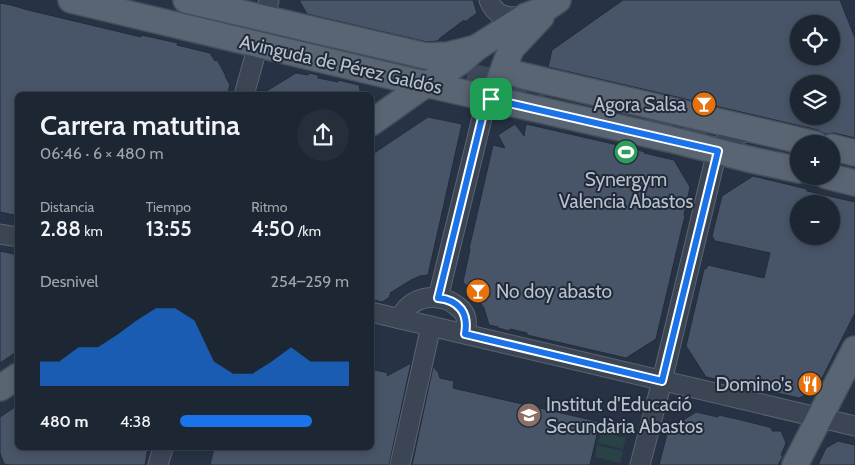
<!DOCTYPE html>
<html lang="es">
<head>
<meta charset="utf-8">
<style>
	body { margin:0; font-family:Cabin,sans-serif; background:#252e3b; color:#f1f3f6; height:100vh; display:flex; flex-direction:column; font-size:19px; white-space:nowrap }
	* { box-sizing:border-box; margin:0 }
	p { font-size:16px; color:#a0a5ac }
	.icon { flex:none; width:28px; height:28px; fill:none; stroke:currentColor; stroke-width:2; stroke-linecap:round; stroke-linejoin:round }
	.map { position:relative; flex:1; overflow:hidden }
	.panel { position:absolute; left:15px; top:92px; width:359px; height:358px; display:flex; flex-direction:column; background:#1d2633; border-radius:8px; box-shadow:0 2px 8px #0003,0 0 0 1px #3b434e }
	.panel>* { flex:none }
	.fabs { position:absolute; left:790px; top:15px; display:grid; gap:10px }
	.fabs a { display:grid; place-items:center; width:50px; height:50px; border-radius:50%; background:#1d2633; box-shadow:0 2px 8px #0003,0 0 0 1px #3b434e; font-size:25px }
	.pin { position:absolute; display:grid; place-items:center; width:42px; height:42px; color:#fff; margin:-21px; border-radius:10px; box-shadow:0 2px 8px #0006 }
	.round { display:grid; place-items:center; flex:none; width:52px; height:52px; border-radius:26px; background:#252e3b }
	.overview { display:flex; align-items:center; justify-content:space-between; height:85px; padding:0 25px }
	h1 { font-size:28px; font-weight:600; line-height:38px }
	.figures { display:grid; grid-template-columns:repeat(3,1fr); gap:8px; height:85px; padding:5px 25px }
	.figures div { display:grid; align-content:center }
	.figures b { font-size:21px; font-weight:600 }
	.figures small { font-size:14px; font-weight:400 }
	.figures p { font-size:14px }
	.chart { height:140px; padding:10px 25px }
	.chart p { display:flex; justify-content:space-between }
	.chart svg { width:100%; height:90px; margin-top:5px; fill:#1a73e8; opacity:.7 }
	ul { padding:0 25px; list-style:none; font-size:16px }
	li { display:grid; grid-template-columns:80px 60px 1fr; align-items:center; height:38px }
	li i { height:12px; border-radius:6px; background:#1a73e8 }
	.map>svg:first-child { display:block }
</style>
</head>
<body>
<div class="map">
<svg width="855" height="465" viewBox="0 0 855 465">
	<rect width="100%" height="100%" fill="#273344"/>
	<g fill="#294245">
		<path d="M604,419l25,6 -3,11 -25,-6z"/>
		<path d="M601,432l25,6 -3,11 -25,-6z"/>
		<path d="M597,445l26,6 -3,12 -25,-6z"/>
	</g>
	<g fill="#485568" stroke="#222c3b" fill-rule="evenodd">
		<path d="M299,0h174l4,13 -12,9 -1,-2 -25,19v1l-1,1 -11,1 -120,-28z"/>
		<path d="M623,0h217l15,38v100l-21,-5 -9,1 -7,-4 -270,-63 4,-17zM799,24h32v32h-32zM799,84h32v32h-32z"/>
		<path d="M0,3l11,2 17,5 88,21 25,6v-2l37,8 -1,2 33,8 5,8 2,-1 9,16h-1l5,9 -3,10h-209v121l-18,-4z"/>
		<path d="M296,73l12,2 1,-2 9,2v3l20,4v-2l21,5 2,10h-101z"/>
		<path d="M428,117l34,7 -34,151 -8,1 -9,4 -21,13 1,1 -2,2 1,1 -8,5 -11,-3v-144z"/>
		<path d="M515,124l9,12 2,-12 105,24 14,4 -1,1 30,7 16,27 -6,28 1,1 -3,12 -26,111 -30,19 -99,-23v-2l-17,-4 -1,2 -11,-3v-1l-9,-2 -5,-17 -8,-12 -13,-14 7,-33h-1l24,-104 12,3 -7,-13z"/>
		<path d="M753,176l54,13v2l48,11v111l-39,77 -17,8 -93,-21 -20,-31 18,-77h2l2,-4 56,13 6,-25 -55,-12 -3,-5 10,-40zM799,204h32v32h-32z"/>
		<path d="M0,251l18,4v96l-18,12z"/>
		<path d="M411,363l-22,102h-179l4,-17h157v-79l17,4 -1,3z"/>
		<path d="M433,367l5,5 2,6 14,3 -1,7 147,34 -10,43h-178z"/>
		<path d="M18,405v43h130l-3,17h-135l-6,-1 -4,-11v-36z"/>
		<path d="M696,412l22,5 1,-2 22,5 28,7 3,2v2h9l5,12 -5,12 2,1 -5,9h-119l9,-35z"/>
		<path d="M838,441l17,4v20h-37l8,-17z"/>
	</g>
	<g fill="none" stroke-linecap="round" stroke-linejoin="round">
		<g stroke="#3d4859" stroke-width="25" stroke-dasharray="25 12" stroke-linecap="butt">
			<path d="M431,67l114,26"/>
			<path d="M647,118l74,17"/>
		</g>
		<defs>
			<g id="minor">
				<path d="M489,0c7,18 20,18 37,16"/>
				<path d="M265,18l4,-18"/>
				<path d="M244,95l14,-50"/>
				<path d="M0,234l18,3"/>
				<path d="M438,298l45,-184 8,-15"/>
				<path d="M371,312l484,114"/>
				<path d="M400,319c9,-23 38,-28 57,-13 4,3 8,7 9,12 1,6 0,11 -1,16"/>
				<path d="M158,465l5,-17"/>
				<path d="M400,465l31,-139"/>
				<path d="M640,465l22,-84 55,-230c6,-10 16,-15 26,-18"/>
			</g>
			<g id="major">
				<path d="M71,0l332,79 266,60 79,20 51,11"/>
				<path d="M186,0l240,56 22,-1 28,-7"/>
				<path d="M505,66c3,6 9,7 15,9l295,69"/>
				<path d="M499,81l12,-32 30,-32"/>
				<path d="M371,123l45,-32 12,-7 32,-22 16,-14 50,-32 17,-6 15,-10"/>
				<path d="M831,147l24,6"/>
				<path d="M827,176l28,7"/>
				<path d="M0,388l18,-12"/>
				<path d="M795,465l60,-116"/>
			</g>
		</defs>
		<use href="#minor" stroke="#5a6371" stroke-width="21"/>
		<use href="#major" stroke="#454e5d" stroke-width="28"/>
		<use href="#minor" stroke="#3c4554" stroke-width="19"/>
		<use href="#major" stroke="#5a6574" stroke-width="25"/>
	</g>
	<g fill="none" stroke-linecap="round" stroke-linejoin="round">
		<defs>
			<path id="route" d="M491,99l227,52 -56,230 -197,-47c4,-21 -6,-34 -27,-36l45,-184z"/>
		</defs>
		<use href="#route" stroke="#fff" stroke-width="10"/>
		<use href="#route" stroke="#1a73e8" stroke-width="6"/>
	</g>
	<defs>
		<symbol id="bar-disc" viewBox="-11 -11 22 22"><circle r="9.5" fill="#e8710a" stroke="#202a39"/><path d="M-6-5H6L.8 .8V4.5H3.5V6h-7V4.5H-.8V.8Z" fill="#fff"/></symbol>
		<symbol id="stadium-disc" viewBox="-11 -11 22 22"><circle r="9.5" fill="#2e9e5b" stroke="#202a39"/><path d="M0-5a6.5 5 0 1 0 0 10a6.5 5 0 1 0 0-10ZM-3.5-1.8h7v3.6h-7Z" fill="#fff"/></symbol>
		<symbol id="restaurant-disc" viewBox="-11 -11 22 22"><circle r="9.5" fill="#e8710a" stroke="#202a39"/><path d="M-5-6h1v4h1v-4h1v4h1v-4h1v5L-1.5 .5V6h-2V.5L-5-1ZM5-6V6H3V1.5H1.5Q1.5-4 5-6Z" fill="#fff"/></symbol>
		<symbol id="school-disc" viewBox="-11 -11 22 22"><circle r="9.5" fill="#8d6e63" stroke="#202a39"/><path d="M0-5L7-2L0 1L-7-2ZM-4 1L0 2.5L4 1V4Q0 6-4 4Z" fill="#fff"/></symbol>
	</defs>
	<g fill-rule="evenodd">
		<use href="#bar-disc" x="690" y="90" width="28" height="28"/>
		<use href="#stadium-disc" x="612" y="138" width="28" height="28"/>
		<use href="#bar-disc" x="464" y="277" width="28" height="28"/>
		<use href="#restaurant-disc" x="796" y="370" width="28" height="28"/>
		<use href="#school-disc" x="515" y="401" width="28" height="28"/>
	</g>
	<g text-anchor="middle" stroke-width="4" stroke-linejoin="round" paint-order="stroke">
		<g font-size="19" fill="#b9c1cd" stroke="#202a39">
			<text transform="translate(341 64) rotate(13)" y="7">Avinguda de Pérez Galdós</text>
		</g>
		<g font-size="19" fill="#b9c1cd" stroke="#202a39" text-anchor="end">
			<text x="686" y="111">Agora Salsa</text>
			<text x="626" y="186" text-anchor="middle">Synergym<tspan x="626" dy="22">Valencia Abastos</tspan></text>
			<text x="496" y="298" text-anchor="start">No doy abasto</text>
			<text x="792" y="391">Domino's</text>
			<text x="546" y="411" text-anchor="start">Institut d'Educació<tspan x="546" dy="22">Secundària Abastos</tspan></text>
		</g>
	</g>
</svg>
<div class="fabs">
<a><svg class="icon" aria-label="locate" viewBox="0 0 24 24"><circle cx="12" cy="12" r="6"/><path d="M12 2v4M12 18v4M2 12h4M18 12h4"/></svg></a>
<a><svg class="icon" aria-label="layers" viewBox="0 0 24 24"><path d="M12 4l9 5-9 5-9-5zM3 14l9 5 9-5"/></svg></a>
<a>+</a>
<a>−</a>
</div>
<div class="pin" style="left:491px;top:99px;background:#1e9e55"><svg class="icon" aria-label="arrive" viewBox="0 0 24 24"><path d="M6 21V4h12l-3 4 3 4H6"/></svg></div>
<section class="panel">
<div class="overview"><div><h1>Carrera matutina</h1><p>06:46 · 6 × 480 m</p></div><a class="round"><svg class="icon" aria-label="share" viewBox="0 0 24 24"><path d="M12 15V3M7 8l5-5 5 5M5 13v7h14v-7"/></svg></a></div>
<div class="figures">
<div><p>Distancia</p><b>2.88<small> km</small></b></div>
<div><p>Tiempo</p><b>13:55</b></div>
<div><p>Ritmo</p><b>4:50<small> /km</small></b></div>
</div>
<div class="chart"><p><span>Desnivel</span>254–259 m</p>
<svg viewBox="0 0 160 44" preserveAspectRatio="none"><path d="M0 44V32L10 32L20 25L30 25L40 19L50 12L60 6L70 6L80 12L90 32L100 38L110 38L120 32L130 25L140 32L150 32L160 32V44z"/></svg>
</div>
<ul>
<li><b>480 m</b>4:38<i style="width:78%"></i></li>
</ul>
</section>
</div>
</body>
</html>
